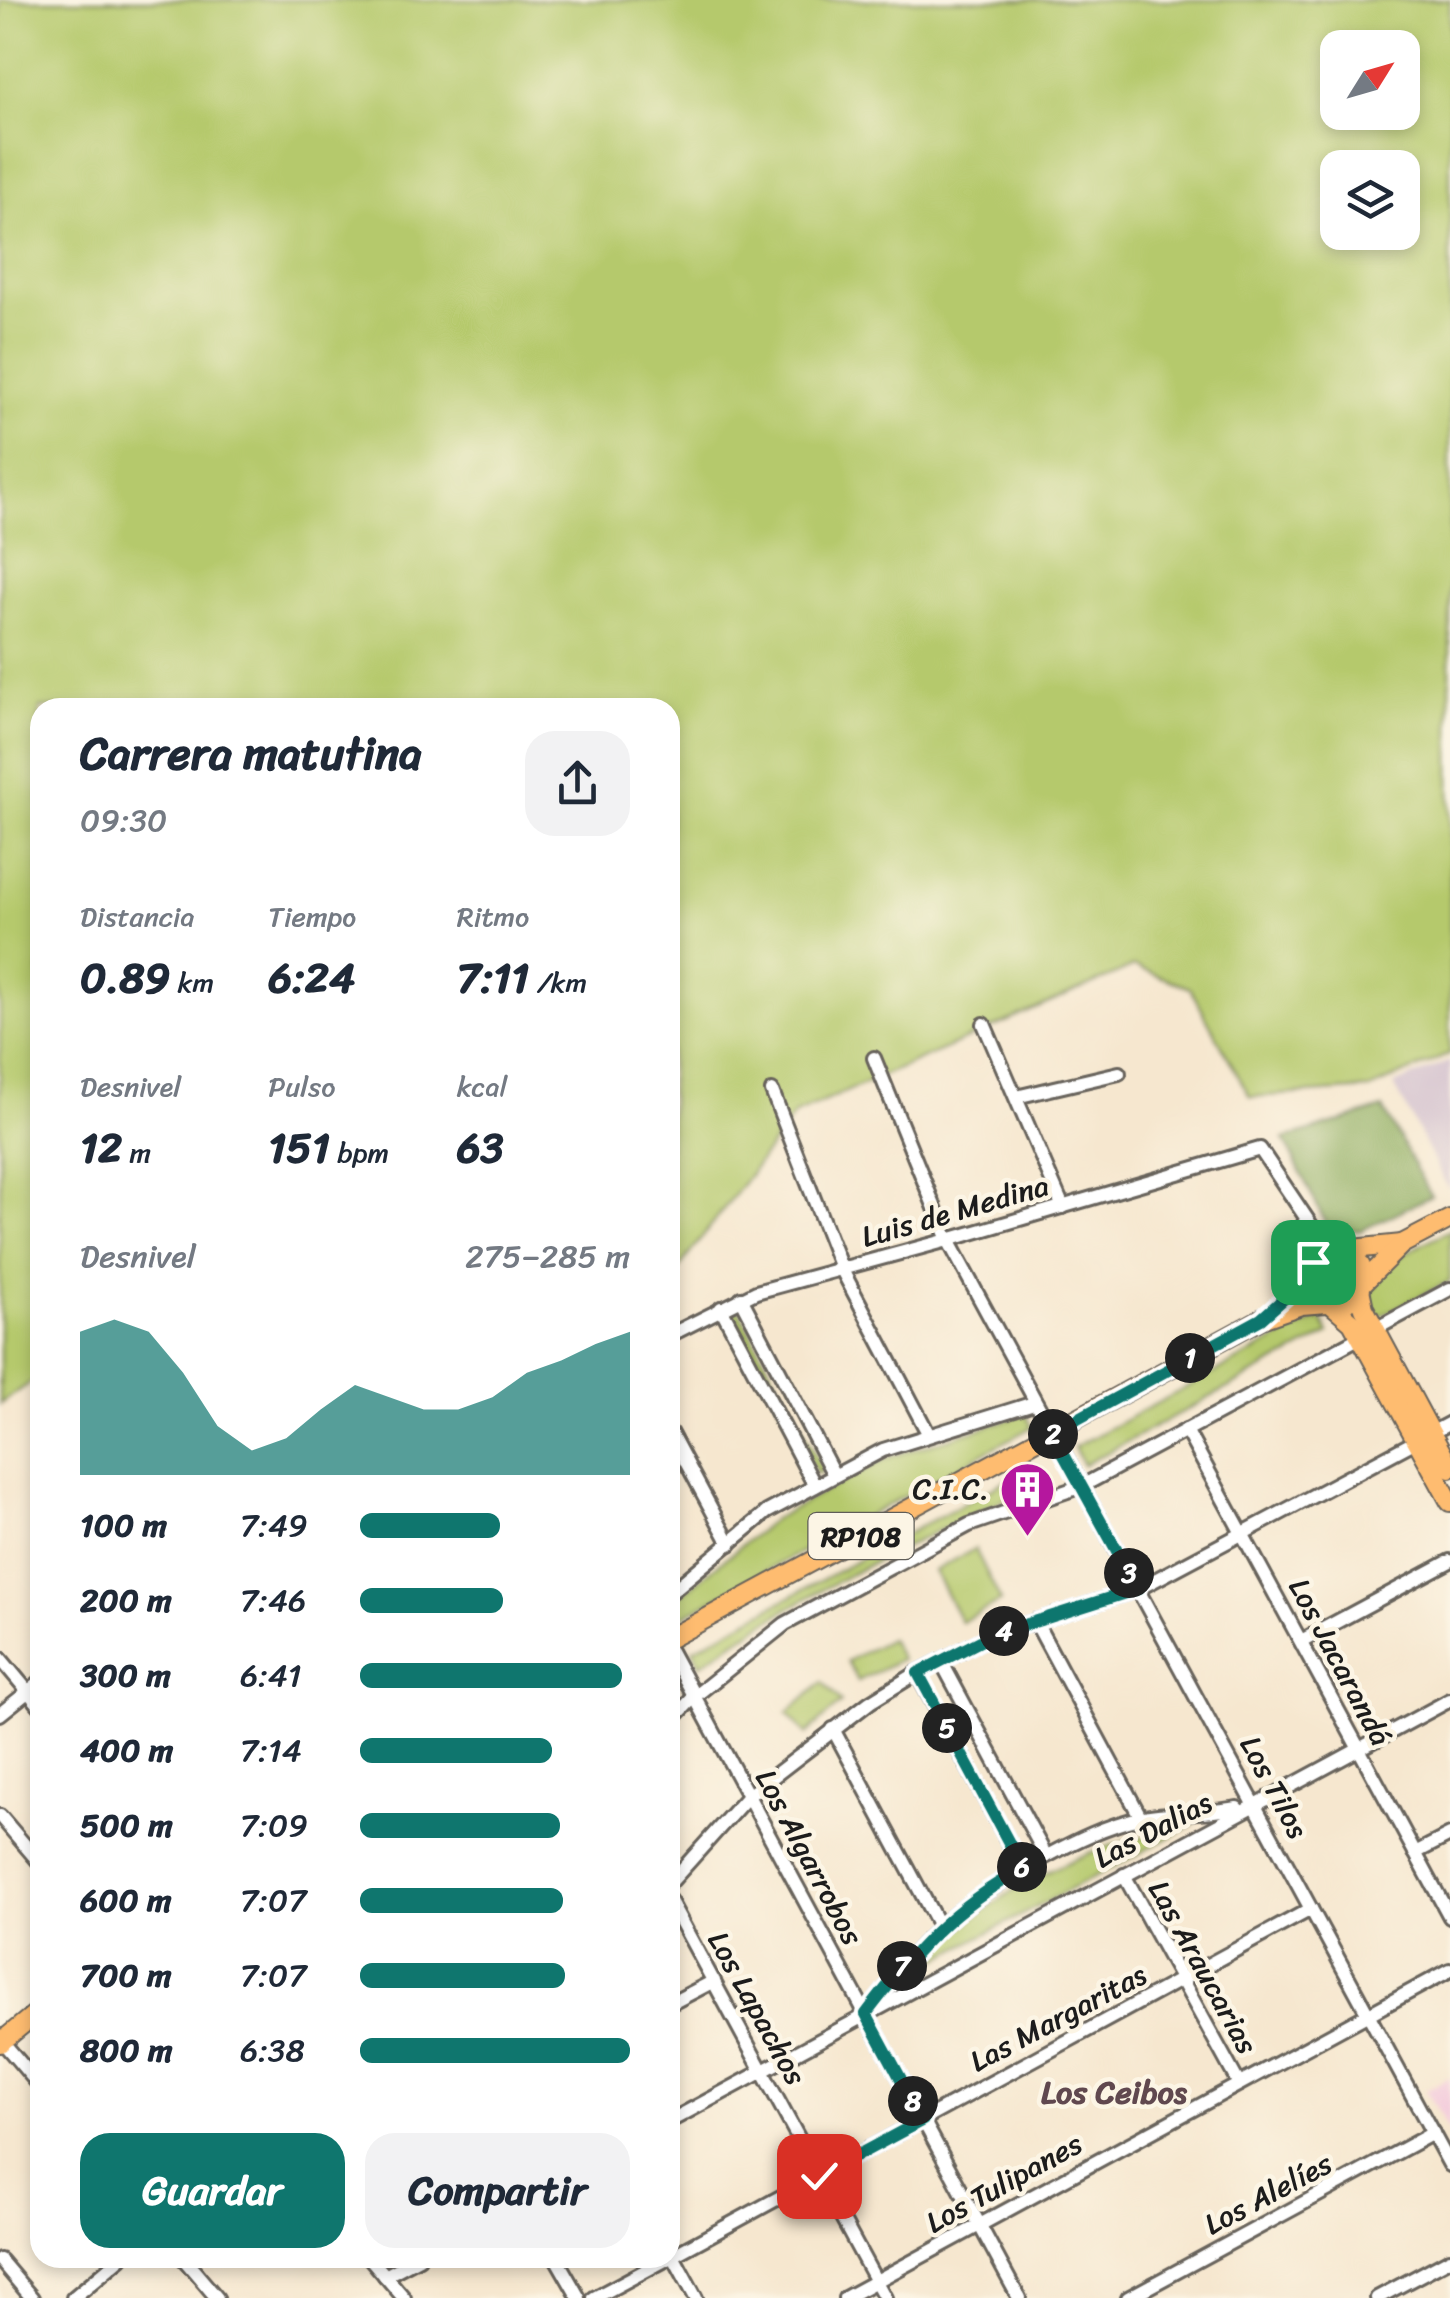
<!DOCTYPE html>
<html lang="es">
<head>
<meta charset="utf-8">
<style>
	body { margin:0; font-family:Sriracha,sans-serif; background:#f2f2f3; color:#1f2937; height:100vh; display:flex; flex-direction:column; font-size:38px; white-space:nowrap }
	* { box-sizing:border-box; margin:0 }
	p { font-size:32px; color:#747a83 }
	.icon { flex:none; width:55px; height:55px; fill:none; stroke:currentColor; stroke-width:2; stroke-linecap:round; stroke-linejoin:round }
	.map { position:relative; flex:1; overflow:hidden }
	.drawer { position:absolute; left:30px; top:698px; width:650px; height:1570px; display:flex; flex-direction:column; background:#fff; border-radius:30px; box-shadow:0 5px 15px #0003 }
	.drawer>* { flex:none }
	.needle { width:65px; rotate:53deg }
	.fabs { position:absolute; left:1320px; top:30px; display:grid; gap:20px }
	.fabs a { display:grid; place-items:center; width:100px; height:100px; border-radius:20px; background:#fff; box-shadow:0 5px 15px #0003; font-size:50px }
	.pin { position:absolute; display:grid; place-items:center; width:85px; height:85px; color:#fff; margin:-42px; border-radius:20px; box-shadow:0 5px 15px #0006 }
	.km { position:absolute; width:50px; height:50px; margin:-25px; border-radius:50%; background:#222; color:#fff; font-size:28px; line-height:50px; text-align:center }
	.round { display:grid; place-items:center; flex:none; width:105px; height:105px; border-radius:30px; background:#f2f2f3 }
	.headline { display:flex; align-items:center; justify-content:space-between; height:170px; padding:0 50px }
	h1 { font-size:45px; font-weight:800; line-height:75px }
	.metrics { display:grid; grid-template-columns:repeat(3,1fr); gap:15px; height:170px; padding:10px 50px }
	.metrics div { display:grid; align-content:center }
	.metrics b { font-size:42px; font-weight:800 }
	.metrics small { font-size:28px; font-weight:400 }
	.metrics p { font-size:28px }
	.chart { height:280px; padding:20px 50px }
	.chart p { display:flex; justify-content:space-between }
	.chart svg { width:100%; height:180px; margin-top:10px; fill:#0f766e; opacity:.7 }
	.primary-button { display:flex; gap:20px; margin-top:auto; padding:20px 50px }
	.primary-button a { flex:1; height:115px; border-radius:30px; background:#0f766e; color:#fff; font-size:40px; font-weight:800; line-height:115px; text-align:center }
	.primary-button a+a { background:#f2f2f3; color:#1f2937 }
	ul { padding:0 50px; list-style:none; font-size:32px }
	li { display:grid; grid-template-columns:160px 120px 1fr; align-items:center; height:75px }
	li i { height:25px; border-radius:12px; background:#0f766e }
	.map>svg:first-child { display:block }
</style>
</head>
<body>
<div class="map">
<svg width="1450" height="2298" viewBox="0 0 1450 2298">
	<rect width="100%" height="100%" fill="#fcf5e5"/>
	<filter id="ink" filterUnits="userSpaceOnUse"><feTurbulence type="fractalNoise" baseFrequency=".01" numOctaves="2"/><feDisplacementMap in="SourceGraphic" scale="20" xChannelSelector="R" yChannelSelector="G"/><feConvolveMatrix kernelMatrix="1 2 1 2 8 2 1 2 1" color-interpolation-filters="sRGB"/></filter>
	<filter id="wash" filterUnits="userSpaceOnUse"><feTurbulence type="fractalNoise" baseFrequency=".0048" numOctaves="4" result="noise"/><feDisplacementMap in="SourceGraphic" scale="40" xChannelSelector="R" yChannelSelector="G"/><feGaussianBlur stdDeviation="2.25" result="paint"/><feColorMatrix in="noise" values="0 0 0 0 0 0 0 0 0 0 0 0 0 0 0 0 0 1.4 0 .05"/><feComposite in="paint" operator="in"/></filter>
	<g filter="url(#wash)">
		<rect width="100%" height="100%" fill="#f6e7cf"/>
		<path fill="#f4cfdd" d="M1450,2077v56l-24,-43z"/>
		<path fill="#d0bdcd" d="M1450,1061v126l-2,1 -54,-103z"/>
		<g fill="#b5c96c" stroke="#687244" stroke-width="2.5" fill-rule="evenodd">
			<path d="M0,0h1450v1054l-80,35 -120,8 -60,-109 -56,-22 -339,148 -125,166v-572h-630v668l-40,28zM1338,48h64v64h-64zM1338,168h64v64h-64z"/>
			<path d="M1450,1230v51l-72,36 -9,-13c4,-43 47,-56 81,-74z"/>
			<circle cx="1337" cy="1277" r="17"/>
			<path d="M738,1308l86,162 -7,4 -86,-162z"/>
			<path d="M1320,1317l9,17 -246,131 -9,-18z"/>
			<path d="M1026,1414l6,13 -358,194 -4,-18 104,-84 115,-62z"/>
			<path d="M1022,1472l9,15c-113,53 -228,105 -331,178l-7,-16z"/>
			<path d="M975,1549l26,52 -40,21 -27,-51z"/>
			<path d="M890,1639l11,20 -43,22 -11,-20z"/>
			<path d="M823,1682l18,21 -35,31 -19,-21z"/>
			<path d="M1195,1824l-280,147c48,-52 107,-91 174,-118 33,-13 71,-20 106,-29z"/>
		</g>
		<path fill="#90ad60" stroke="#56643e" stroke-width="2.5" d="M1383,1108l48,88 -71,35 -33,-5 -43,-87z"/>
	</g>
	<g filter="url(#ink)">
		<g fill="none" stroke-linecap="round" stroke-linejoin="round">
			<defs>
				<g id="minor">
					<path d="M984,1024l79,183"/>
					<path d="M874,1058l74,182 502,925"/>
					<path d="M772,1091l69,177 88,167"/>
					<path d="M1016,1097l103,-24"/>
					<path d="M1304,1223l7,19 2,21"/>
					<path d="M741,1298l93,177"/>
					<path d="M721,1308l94,178"/>
					<path d="M670,1335l86,-43 192,-52 312,-91 57,85 18,16"/>
					<path d="M1186,1430l264,487"/>
					<path d="M670,1432l60,112"/>
					<path d="M670,1593l97,-81 116,-62 151,-47"/>
					<path d="M1035,1621l106,197"/>
					<path d="M1301,1641l149,-80"/>
					<path d="M670,1651l349,647"/>
					<path d="M0,1658l40,48"/>
					<path d="M941,1661l105,195"/>
					<path d="M917,1673l106,196"/>
					<path d="M0,1714l40,-32"/>
					<path d="M670,1722l25,-26 90,-72 184,-99 113,-39 368,-197"/>
					<path d="M833,1729l106,197"/>
					<path d="M0,1816l40,47"/>
					<path d="M1415,1853l35,-18"/>
					<path d="M1124,1875l115,209"/>
					<path d="M670,1883l78,-87 122,-94 47,-29 73,-37 148,-47 312,-166"/>
					<path d="M670,1901l215,397"/>
					<path d="M670,2004l44,-23"/>
					<path d="M871,2008c56,-76 92,-108 176,-152 30,-16 59,-30 92,-38 32,-7 66,-4 98,-10"/>
					<path d="M0,2039l40,47"/>
					<path d="M670,2121l780,-421"/>
					<path d="M671,2252l25,46"/>
					<path d="M670,2257l641,-348"/>
					<path d="M183,2258l34,40"/>
					<path d="M370,2258l34,40"/>
					<path d="M556,2258l23,40"/>
					<path d="M0,2260l32,38"/>
					<path d="M385,2276l34,-18"/>
					<path d="M73,2298l48,-40"/>
					<path d="M594,2298l75,-40"/>
					<path d="M845,2298l605,-328"/>
					<path d="M1128,2298l305,-165"/>
					<path d="M1377,2298l73,-39"/>
				</g>
				<g id="major">
					<path d="M1343,1250l59,-6"/>
					<circle cx="1336" cy="1277" r="27"/>
					<path d="M1362,1284l40,-40 48,-25"/>
					<path d="M1360,1289l4,19 86,160"/>
					<path d="M1331,1304l21,18 98,180"/>
					<path d="M670,1638l591,-319 40,-14 26,-2"/>
					<path d="M0,2043l40,-33"/>
				</g>
			</defs>
			<use href="#minor" stroke="#68635b" stroke-width="18"/>
			<use href="#major" stroke="#68635b" stroke-width="22"/>
			<use href="#minor" stroke="#fff" stroke-width="12"/>
			<use href="#major" stroke="#febc70" stroke-width="18"/>
		</g>
	</g>
	<g fill="none" stroke-linecap="round" stroke-linejoin="round" filter="url(#ink)">
		<defs>
			<path id="route" d="M819,2176l104,-56 -57,-106c47,-62 87,-108 157,-145l-105,-196 72,-37 148,-47 -86,-156 209,-114 35,-31 17,-26"/>
		</defs>
		<use href="#route" stroke="#fff" stroke-width="20"/>
		<use href="#route" stroke="#0f766e" stroke-width="12"/>
	</g>
	<defs>
		<symbol id="building-pin" viewBox="-11 -11 22 30"><path d="M0 17L-7.5 6A9.5 9.5 0 1 1 7.5 6Z" fill="#b5179e" stroke="#fcf5e5"/><path d="M-4-6H4V6H1V3H-1V6H-4ZM-2.5-4.3h1.7v1.8h-1.7ZM.8-4.3h1.7v1.8H.8ZM-2.5-1h1.7V.8h-1.7ZM.8-1h1.7V.8H.8Z" fill="#fff"/></symbol>
	</defs>
	<g fill-rule="evenodd">
		<use href="#building-pin" x="996" y="1458" width="63" height="86"/>
	</g>
	<g text-anchor="middle" stroke-width="9" stroke-linejoin="round" paint-order="stroke">
		<rect fill="#fcf5e5" stroke="#5f5d58" stroke-width="2.5" x="808.5" y="1513" width="105" height="46" rx="8"/>
		<g font-size="28" font-weight="bold" fill="#1c1c1c">
			<text x="861" y="1546">RP108</text>
		</g>
		<g font-size="30" fill="#1c1c1c" stroke="#fcf5e5">
			<text transform="translate(955 1211) rotate(-16)" y="10">Luis de Medina</text>
			<text transform="translate(1340 1662) rotate(62)" y="10">Los Jacarandá</text>
			<text transform="translate(1274 1787) rotate(62)" y="10">Los Tilos</text>
			<text transform="translate(1153 1830) rotate(-28)" y="10">Las Dalias</text>
			<text transform="translate(809 1857) rotate(62)" y="10">Los Algarrobos</text>
			<text transform="translate(1203 1967) rotate(61)" y="10">Las Araucarias</text>
			<text transform="translate(757 2008) rotate(61)" y="10">Los Lapachos</text>
			<text transform="translate(1058 2018) rotate(-28)" y="10">Las Margaritas</text>
			<text transform="translate(1004 2183) rotate(-29)" y="10">Los Tulipanes</text>
			<text transform="translate(1268 2194) rotate(-28)" y="10">Los Alelíes</text>
		</g>
		<g font-size="30" fill="#1c1c1c" stroke="#fcf5e5" text-anchor="end">
			<text x="989" y="1499">C.I.C.</text>
		</g>
		<g font-size="32" font-weight="bold" fill="#60484f" stroke="#fcf5e5">
			<text x="1114" y="2103">Los Ceibos</text>
		</g>
	</g>
</svg>
<div class="fabs">
<a><svg class="needle" viewBox="-14 -14 28 28"><path d="M0-13l5 13h-10z" fill="#e53935"/><path d="M0 13l5-13h-10z" fill="#747a83"/></svg></a>
<a><svg class="icon" aria-label="layers" viewBox="0 0 24 24"><path d="M12 4l9 5-9 5-9-5zM3 14l9 5 9-5"/></svg></a>
</div>
<div class="pin" style="left:1313px;top:1262px;background:#1e9e55"><svg class="icon" aria-label="arrive" viewBox="0 0 24 24"><path d="M6 21V4h12l-3 4 3 4H6"/></svg></div>
<div class="pin" style="left:819px;top:2176px;background:#d93025"><svg class="icon" aria-label="check" viewBox="0 0 24 24"><path d="M5 12l5 5 9-10"/></svg></div>
<b class="km" style="left:1190px;top:1358px">1</b>
<b class="km" style="left:1053px;top:1434px">2</b>
<b class="km" style="left:1129px;top:1573px">3</b>
<b class="km" style="left:1004px;top:1631px">4</b>
<b class="km" style="left:947px;top:1728px">5</b>
<b class="km" style="left:1022px;top:1867px">6</b>
<b class="km" style="left:902px;top:1966px">7</b>
<b class="km" style="left:913px;top:2101px">8</b>
<section class="drawer">
<div class="headline"><div><h1>Carrera matutina</h1><p>09:30</p></div><a class="round"><svg class="icon" aria-label="share" viewBox="0 0 24 24"><path d="M12 15V3M7 8l5-5 5 5M5 13v7h14v-7"/></svg></a></div>
<div class="metrics">
<div><p>Distancia</p><b>0.89<small> km</small></b></div>
<div><p>Tiempo</p><b>6:24</b></div>
<div><p>Ritmo</p><b>7:11<small> /km</small></b></div>
</div>
<div class="metrics">
<div><p>Desnivel</p><b>12<small> m</small></b></div>
<div><p>Pulso</p><b>151<small> bpm</small></b></div>
<div><p>kcal</p><b>63</b></div>
</div>
<div class="chart"><p><span>Desnivel</span>275–285 m</p>
<svg viewBox="0 0 160 44" preserveAspectRatio="none"><path d="M0 44V9L10 6L20 9L30 19L40 32L50 38L60 35L70 28L80 22L90 25L100 28L110 28L120 25L130 19L140 16L150 12L160 9V44z"/></svg>
</div>
<ul>
<li><b>100 m</b>7:49<i style="width:52%"></i></li>
<li><b>200 m</b>7:46<i style="width:53%"></i></li>
<li><b>300 m</b>6:41<i style="width:97%"></i></li>
<li><b>400 m</b>7:14<i style="width:71%"></i></li>
<li><b>500 m</b>7:09<i style="width:74%"></i></li>
<li><b>600 m</b>7:07<i style="width:75%"></i></li>
<li><b>700 m</b>7:07<i style="width:76%"></i></li>
<li><b>800 m</b>6:38<i style="width:100%"></i></li>
</ul>
<div class="primary-button"><a>Guardar</a><a>Compartir</a></div>
</section>
</div>
</body>
</html>
